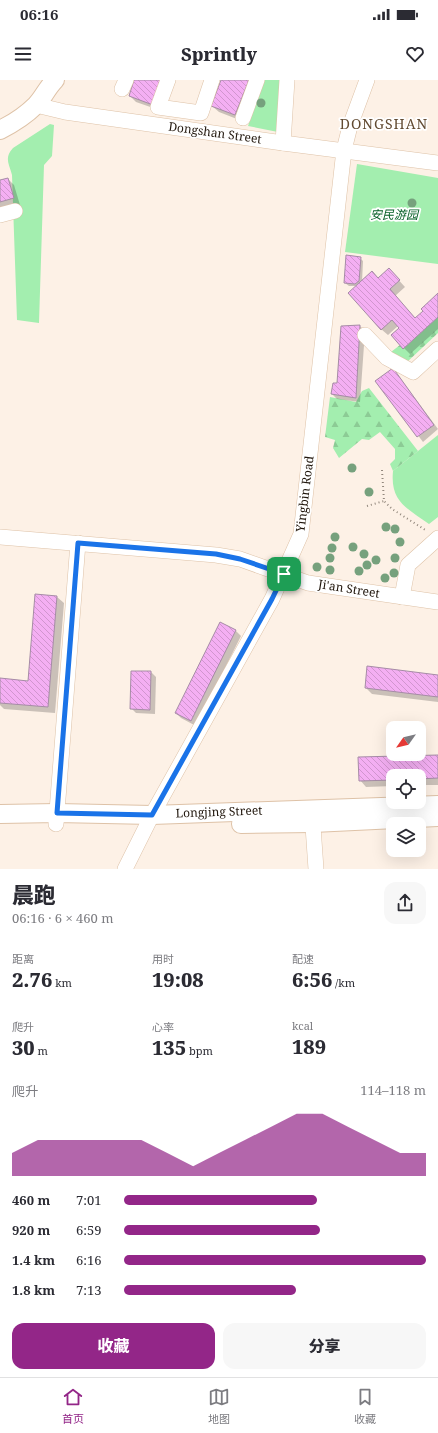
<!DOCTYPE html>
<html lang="zh">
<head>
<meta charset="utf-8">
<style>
	body { margin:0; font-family:"Noto Serif","Noto Sans SC",serif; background:#f7f7f7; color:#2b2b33; height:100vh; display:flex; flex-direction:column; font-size:15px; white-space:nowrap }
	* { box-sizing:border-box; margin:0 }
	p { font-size:13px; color:#7c7c81 }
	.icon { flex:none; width:22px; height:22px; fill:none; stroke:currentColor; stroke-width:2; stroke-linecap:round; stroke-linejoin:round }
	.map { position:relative; height:789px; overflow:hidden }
	.details { display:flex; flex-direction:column; background:#fff; flex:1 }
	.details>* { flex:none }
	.needle { width:26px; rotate:236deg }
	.buttons { position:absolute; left:386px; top:641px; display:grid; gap:8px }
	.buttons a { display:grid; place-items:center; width:40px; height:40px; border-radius:8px; background:#fff; box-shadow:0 4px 16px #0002; font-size:20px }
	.pin { position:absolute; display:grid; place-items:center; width:34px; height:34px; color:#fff; margin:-17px; border-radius:8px; box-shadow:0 2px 6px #0006 }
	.round { display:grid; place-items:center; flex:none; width:42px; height:42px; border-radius:12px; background:#f7f7f7 }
	.overview { display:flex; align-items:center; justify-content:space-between; height:68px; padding:0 12px }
	h1 { font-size:22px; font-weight:800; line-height:30px }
	.metrics { display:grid; grid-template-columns:repeat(3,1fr); gap:6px; height:68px; padding:4px 12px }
	.metrics div { display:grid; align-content:center }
	.metrics b { font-size:20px; font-weight:800 }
	.metrics small { font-size:11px; font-weight:400 }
	.metrics p { font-size:11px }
	.chart { height:112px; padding:8px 12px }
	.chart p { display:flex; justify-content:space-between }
	.chart svg { width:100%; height:72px; margin-top:4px; fill:#932688; opacity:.7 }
	.cta { display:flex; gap:8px; margin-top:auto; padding:8px 12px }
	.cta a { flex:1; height:46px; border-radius:12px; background:#932688; color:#fff; font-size:16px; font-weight:800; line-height:46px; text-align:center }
	.cta a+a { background:#f7f7f7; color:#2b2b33 }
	ul { padding:0 12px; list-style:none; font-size:13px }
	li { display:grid; grid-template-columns:64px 48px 1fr; align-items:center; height:30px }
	li i { height:10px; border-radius:5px; background:#932688 }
	.status { display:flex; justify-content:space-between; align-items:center; height:28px; padding:0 20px; background:#fff; direction:ltr }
	.status svg { height:11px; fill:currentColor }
	header { display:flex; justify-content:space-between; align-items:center; height:52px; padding:0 12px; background:#fff; font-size:18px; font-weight:800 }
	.dock { display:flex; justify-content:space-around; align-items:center; height:56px; border-top:1px solid #e1e1e2; background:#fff; font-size:11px; color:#7c7c81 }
	.dock a { display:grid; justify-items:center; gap:2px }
	.dock .on { color:#932688 }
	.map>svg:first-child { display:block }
</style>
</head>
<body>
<div class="status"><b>06:16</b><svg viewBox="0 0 49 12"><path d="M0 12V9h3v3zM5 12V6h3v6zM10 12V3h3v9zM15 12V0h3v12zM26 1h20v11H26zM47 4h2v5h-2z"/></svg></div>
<header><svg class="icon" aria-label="menu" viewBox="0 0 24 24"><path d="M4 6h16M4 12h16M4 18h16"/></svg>Sprintly<svg class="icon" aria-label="heart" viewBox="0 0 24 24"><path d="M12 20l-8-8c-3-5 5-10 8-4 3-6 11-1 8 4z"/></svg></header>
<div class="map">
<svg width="438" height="789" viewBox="0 0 438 789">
	<defs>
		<pattern id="forest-firs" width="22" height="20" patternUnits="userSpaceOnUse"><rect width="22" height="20" fill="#a3eeaf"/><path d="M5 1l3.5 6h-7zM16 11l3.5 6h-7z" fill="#8ccb95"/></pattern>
		<pattern id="building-back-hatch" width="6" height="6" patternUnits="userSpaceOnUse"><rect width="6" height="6" fill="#f4aff3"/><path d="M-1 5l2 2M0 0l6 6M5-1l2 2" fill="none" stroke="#d196cf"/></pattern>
	</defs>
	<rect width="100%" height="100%" fill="#fdf1e6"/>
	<g fill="#a3eeaf">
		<path d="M264,0h17l-3,52 -30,-6z"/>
		<path d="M50,44l4,1 -2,31 -8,9 -5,158 -22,-3 -5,-145c-3,-12 -8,-17 1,-27z"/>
		<path d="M357,84l81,14v86l-93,-12z"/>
		<path d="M438,355v82l-9,7c-22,-16 -39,-22 -36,-53z"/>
	</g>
	<g fill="url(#forest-firs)">
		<path d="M438,237v16l-32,30 -15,-11 9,-7 4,3z"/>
		<path d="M369,308l49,63 -25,20 -3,-7 5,-5v-10l-15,-17 -11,8 -7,-1 -23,19 -6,-10 2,-8 -10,-3 5,-40 26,5 6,-11z"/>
	</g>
	<g fill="#0003">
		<path d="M135,0l24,30 -23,-8 -6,-6z"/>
		<path d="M222,0h35l-15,41 -23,-9 -7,-6z"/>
		<path d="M8,99l6,6 6,20 -20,5v-29z"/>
		<path d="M360,178l3,3 -1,21 33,-6 10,11 -10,9 21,23 22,-24v34l-28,25 -6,-6 -4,-20 -2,-2 -10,9 -7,-6 -24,-43h-8l-4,-3z"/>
		<path d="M360,246l5,5 -5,71 -23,-3 -5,-5 6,-10 3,-57z"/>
		<path d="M397,294l41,55 -15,13 -46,-61z"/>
		<path d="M36,515l21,2 7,6 -9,110 -51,-4 -4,-4v-26l29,3z"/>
		<path d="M220,543l16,8 5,5 -45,90 -15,-8 -5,-5z"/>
		<path d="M151,592l5,5 -1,37 -19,-1 -5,-5z"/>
		<path d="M438,596v26l-66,-8 -6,-6z"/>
		<path d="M438,676v29h-19v-9h-26v10l-27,1 -6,-7z"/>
	</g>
	<g fill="url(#building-back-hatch)" stroke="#a68ca6">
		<path d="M134,0h28l-9,25 -24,-9z"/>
		<path d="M221,0h28l-14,35 -24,-9z"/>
		<path d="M8,98l6,20 -14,4v-22z"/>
		<path d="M346,175l15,2 -2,24 -4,3 -11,-1z"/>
		<path d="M389,188l11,12 -10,9 25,29 8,-7 -2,-2 17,-16v24l-35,32 -12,-14 8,-7 -7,-8 -11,10 -33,-37 24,-22 6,7z"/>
		<path d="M360,245l-4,73 -25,-4 2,-11h4l4,-57z"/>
		<path d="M393,288l41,57 -17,12 -42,-56z"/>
		<path d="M35,514l22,2 -9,111 -48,-4v-25l28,3z"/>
		<path d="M220,542l16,8 -45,91 -16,-8z"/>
		<path d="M367,586l71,9v22l-73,-9z"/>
		<path d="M131,591h20l-1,39 -20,-1z"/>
		<path d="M438,675v23l-19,1v-3h-26v4l-34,1 -1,-24z"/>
	</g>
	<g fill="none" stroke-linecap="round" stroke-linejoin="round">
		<defs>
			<g id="minor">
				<path d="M168,0l-10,27 43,6 11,-33"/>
				<path d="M122,9l4,-9"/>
				<path d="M36,25l29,7 218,31 155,20"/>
				<path d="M243,38l14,-38"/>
				<path d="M283,63l4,-63"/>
				<path d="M0,135l15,-4"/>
				<path d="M365,255l22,23 26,14 25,-23"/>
				<path d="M0,457l216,18 24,4 68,24 130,19"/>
				<path d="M402,517l6,-32 30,-27"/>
				<path d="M312,732l4,57"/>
				<path d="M56,744l22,-281"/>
				<path d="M125,789l27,-54 120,-216 29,-65 43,-384 6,-24 17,-46"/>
			</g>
			<g id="major">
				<path d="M0,50c12,-6 26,-15 36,-25 7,-7 11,-17 19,-25"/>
				<path d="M0,734l57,-1 95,2 286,-10"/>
				<path d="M241,744l72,-1 125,-6"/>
			</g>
		</defs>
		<use href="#minor" stroke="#dec2a7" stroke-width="16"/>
		<use href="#major" stroke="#dec2a7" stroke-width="20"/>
		<g stroke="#93887d" stroke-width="2" stroke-dasharray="1 3" stroke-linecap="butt">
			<path d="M382,390l2,31 8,8 35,22"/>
			<path d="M367,426l17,-5"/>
		</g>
		<use href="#minor" stroke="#fff" stroke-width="15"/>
		<use href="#major" stroke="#fff" stroke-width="18"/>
	</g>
	<g fill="#76a17d">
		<circle cx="261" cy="23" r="4.5"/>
		<circle cx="412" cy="123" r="4.5"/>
		<circle cx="352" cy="388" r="4.5"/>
		<circle cx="369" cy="412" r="4.5"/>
		<circle cx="386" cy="447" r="4.5"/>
		<circle cx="395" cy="449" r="4.5"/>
		<circle cx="335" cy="457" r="4.5"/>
		<circle cx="400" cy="462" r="4.5"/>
		<circle cx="353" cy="467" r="4.5"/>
		<circle cx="332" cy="468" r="4.5"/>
		<circle cx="364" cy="474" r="4.5"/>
		<circle cx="330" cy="478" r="4.5"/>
		<circle cx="395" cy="478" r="4.5"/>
		<circle cx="376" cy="480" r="4.5"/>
		<circle cx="367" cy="485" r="4.5"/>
		<circle cx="317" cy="487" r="4.5"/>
		<circle cx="330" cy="490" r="4.5"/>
		<circle cx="359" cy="491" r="4.5"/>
		<circle cx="394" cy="493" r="4.5"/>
		<circle cx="385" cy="498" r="4.5"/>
	</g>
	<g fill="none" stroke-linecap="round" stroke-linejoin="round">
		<defs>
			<path id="route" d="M78,463l138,11 24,5 44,15 -12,25 -120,216 -95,-2z"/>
		</defs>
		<use href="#route" stroke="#fff" stroke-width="8"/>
		<use href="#route" stroke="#1a73e8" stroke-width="5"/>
	</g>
	<g text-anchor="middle" stroke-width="3.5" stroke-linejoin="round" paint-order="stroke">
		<g font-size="12" fill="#21170d" stroke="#fff">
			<text transform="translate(215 53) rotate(8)" y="4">Dongshan Street</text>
			<text transform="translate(305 414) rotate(-83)" y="4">Yingbin Road</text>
			<text transform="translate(349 509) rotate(9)" y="4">Ji'an Street</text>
			<text transform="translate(219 732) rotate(-2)" y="4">Longjing Street</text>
		</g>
		<g font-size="12" font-style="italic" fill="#076027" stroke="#fff">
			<text x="394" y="139">安民游园</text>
		</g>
		<g font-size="14" letter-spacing="1" fill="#624b32" stroke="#fff">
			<text x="384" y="49">DONGSHAN</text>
		</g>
	</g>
</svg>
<div class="buttons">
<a><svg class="needle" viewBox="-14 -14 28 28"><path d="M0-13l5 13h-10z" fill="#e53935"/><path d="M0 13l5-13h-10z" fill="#7c7c81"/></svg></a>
<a><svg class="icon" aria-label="locate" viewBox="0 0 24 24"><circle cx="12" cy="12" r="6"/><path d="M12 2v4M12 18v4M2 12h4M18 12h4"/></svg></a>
<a><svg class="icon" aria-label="layers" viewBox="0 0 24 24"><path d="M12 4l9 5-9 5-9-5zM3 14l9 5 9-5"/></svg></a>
</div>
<div class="pin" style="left:284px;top:494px;background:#1e9e55"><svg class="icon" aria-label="arrive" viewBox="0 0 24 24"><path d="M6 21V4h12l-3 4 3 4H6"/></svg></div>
</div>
<section class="details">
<div class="overview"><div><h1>晨跑</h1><p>06:16 · 6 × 460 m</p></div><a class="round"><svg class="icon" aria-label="share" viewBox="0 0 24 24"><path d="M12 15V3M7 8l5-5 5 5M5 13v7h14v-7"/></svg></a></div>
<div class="metrics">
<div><p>距离</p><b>2.76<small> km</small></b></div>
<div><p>用时</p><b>19:08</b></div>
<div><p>配速</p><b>6:56<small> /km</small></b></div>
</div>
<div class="metrics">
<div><p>爬升</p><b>30<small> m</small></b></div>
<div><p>心率</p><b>135<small> bpm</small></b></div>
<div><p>kcal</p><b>189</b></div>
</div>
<div class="chart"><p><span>爬升</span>114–118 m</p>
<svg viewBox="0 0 160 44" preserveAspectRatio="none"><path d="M0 44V30L10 22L20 22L30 22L40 22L50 22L60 30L70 38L80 30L90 22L100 14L110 6L120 6L130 14L140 22L150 30L160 30V44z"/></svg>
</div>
<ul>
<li><b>460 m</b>7:01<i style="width:64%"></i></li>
<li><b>920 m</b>6:59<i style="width:65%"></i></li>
<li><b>1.4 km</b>6:16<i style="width:100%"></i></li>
<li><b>1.8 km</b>7:13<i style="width:57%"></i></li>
</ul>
<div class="cta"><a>收藏</a><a>分享</a></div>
</section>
<nav class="dock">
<a class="on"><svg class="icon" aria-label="home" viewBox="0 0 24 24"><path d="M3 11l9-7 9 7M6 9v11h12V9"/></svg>首页</a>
<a><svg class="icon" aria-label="map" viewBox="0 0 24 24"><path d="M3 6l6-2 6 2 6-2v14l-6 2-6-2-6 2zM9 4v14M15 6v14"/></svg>地图</a>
<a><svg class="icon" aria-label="saved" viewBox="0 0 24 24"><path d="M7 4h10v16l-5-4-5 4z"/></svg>收藏</a>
</nav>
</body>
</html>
